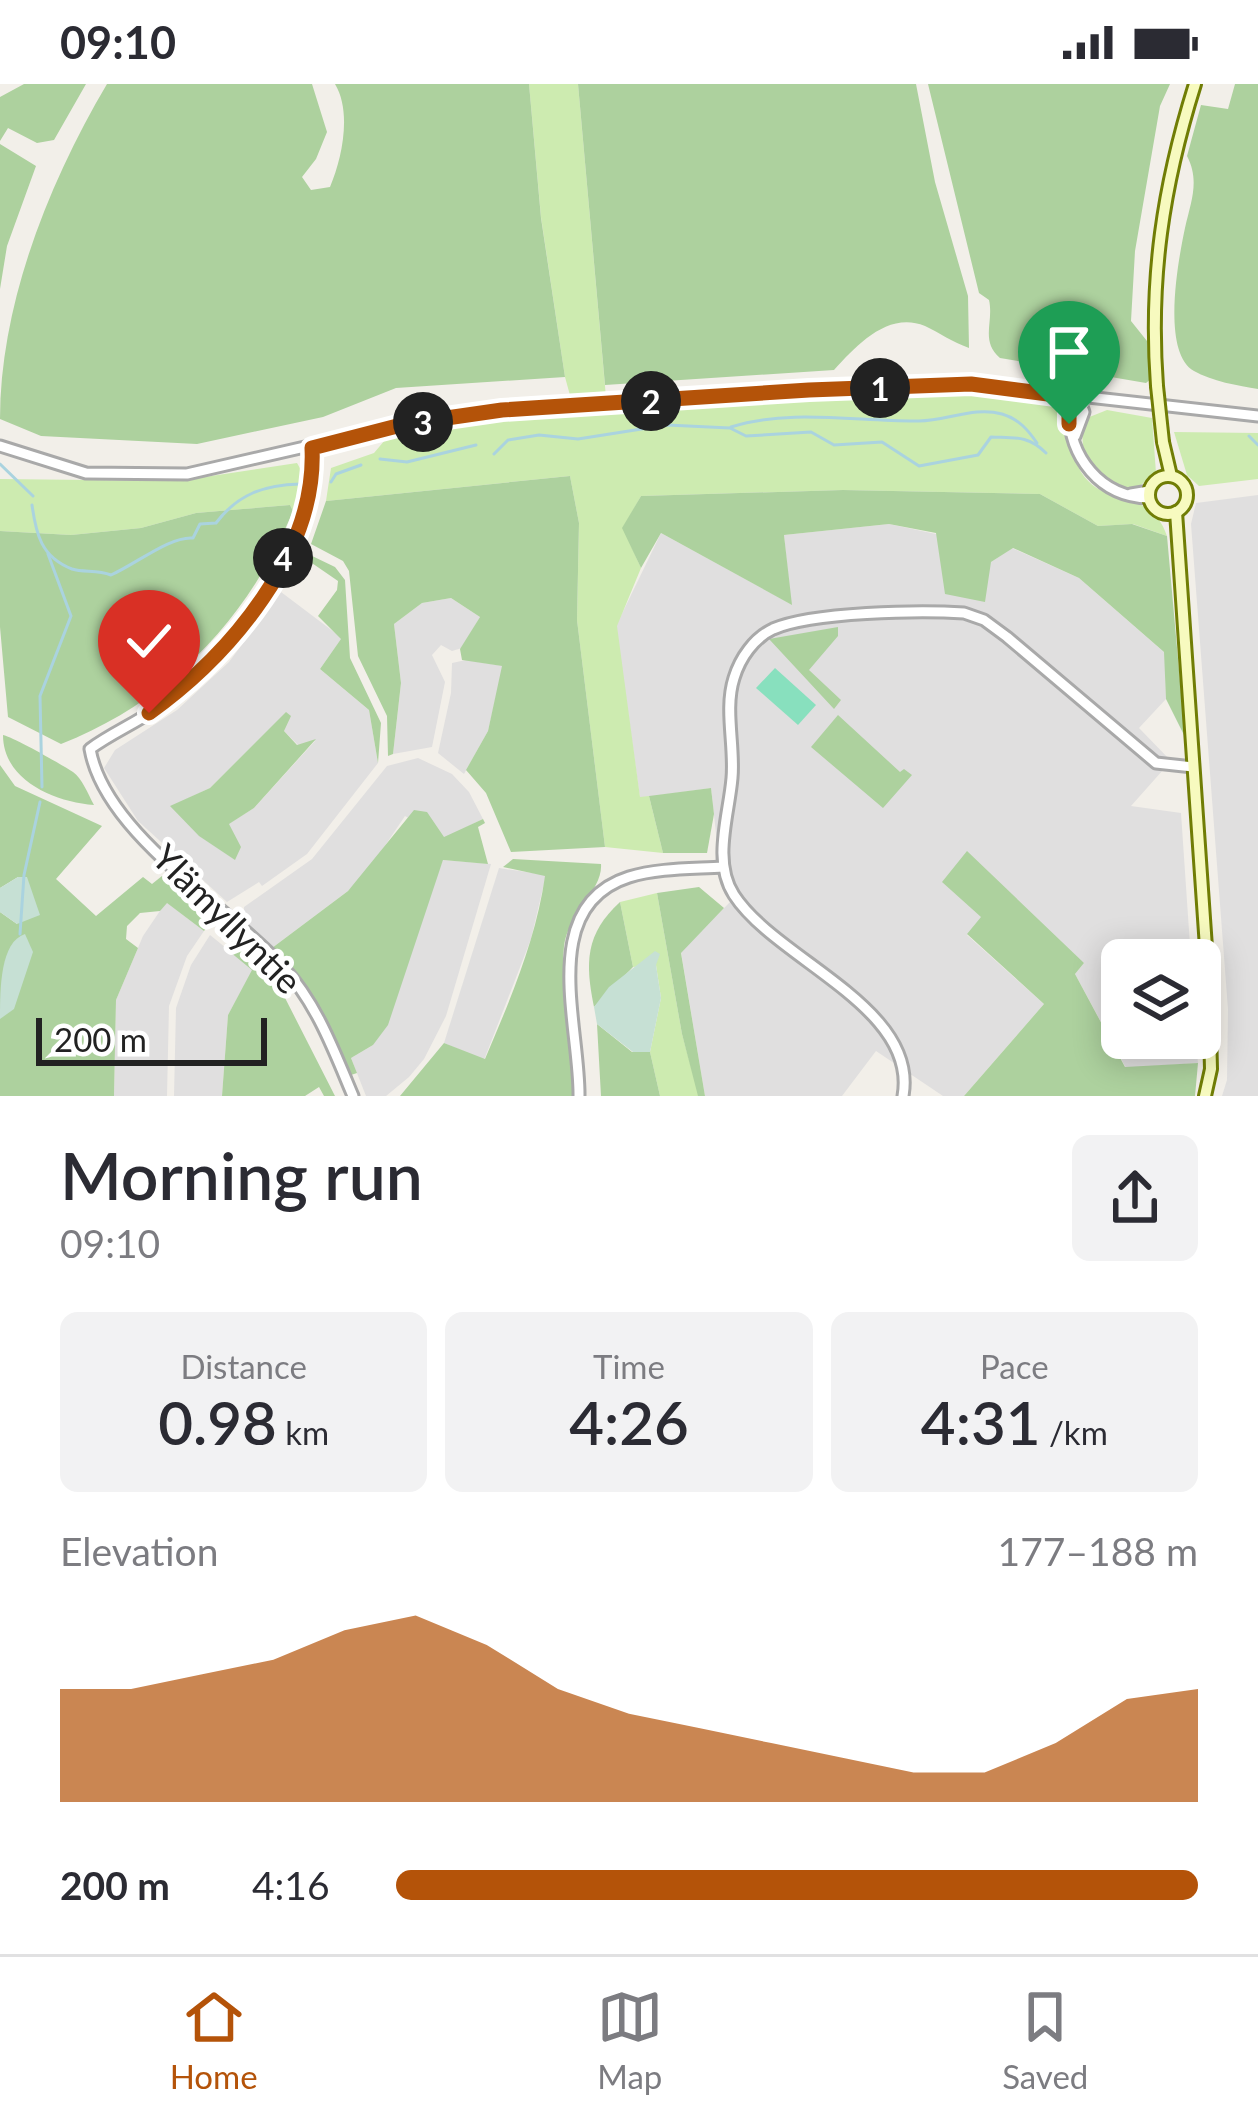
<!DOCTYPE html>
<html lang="en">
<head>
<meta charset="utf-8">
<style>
	body { margin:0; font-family:Lato,sans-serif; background:#f2f2f3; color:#2b2b33; height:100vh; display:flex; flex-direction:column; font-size:45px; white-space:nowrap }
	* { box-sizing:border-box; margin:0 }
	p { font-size:39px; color:#7c7c81 }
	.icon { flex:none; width:66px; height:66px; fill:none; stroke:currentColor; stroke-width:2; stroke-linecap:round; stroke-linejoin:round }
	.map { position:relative; height:1012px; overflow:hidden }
	.sheet { display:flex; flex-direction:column; background:#fff; flex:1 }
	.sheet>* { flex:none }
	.buttons { position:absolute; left:1101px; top:855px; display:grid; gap:24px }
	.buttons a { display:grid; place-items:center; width:120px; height:120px; border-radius:18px; background:#fff; box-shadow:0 6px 30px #0003; font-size:60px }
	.scale { position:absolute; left:36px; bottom:30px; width:231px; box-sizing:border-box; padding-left:12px; border:6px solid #222; border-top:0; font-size:33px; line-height:42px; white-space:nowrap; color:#222; -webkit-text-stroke:9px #fff; paint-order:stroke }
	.pin { position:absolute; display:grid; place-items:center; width:102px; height:102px; color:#fff; margin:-123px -51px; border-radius:50% 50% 50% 0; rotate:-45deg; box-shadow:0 0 12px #0007 }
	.pin .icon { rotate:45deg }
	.km { position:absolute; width:60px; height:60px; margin:-30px; border-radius:50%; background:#222; color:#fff; font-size:33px; line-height:60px; text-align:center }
	.round { display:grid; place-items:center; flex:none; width:126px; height:126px; border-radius:18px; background:#f2f2f3 }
	.overview { display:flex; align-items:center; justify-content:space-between; height:204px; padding:0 60px }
	h1 { font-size:66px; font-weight:600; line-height:90px }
	.figures { display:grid; grid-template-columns:repeat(3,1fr); gap:18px; height:204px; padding:12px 60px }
	.figures div { display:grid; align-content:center; border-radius:18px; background:#f2f2f3; text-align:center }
	.figures b { font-size:60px; font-weight:600 }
	.figures small { font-size:33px; font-weight:400 }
	.figures p { font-size:33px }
	.chart { height:336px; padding:24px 60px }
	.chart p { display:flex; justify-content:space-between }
	.chart svg { width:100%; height:216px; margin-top:12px; fill:#b45309; opacity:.7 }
	ul { padding:0 60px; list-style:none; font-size:39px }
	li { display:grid; grid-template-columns:192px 144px 1fr; align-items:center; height:90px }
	li i { height:30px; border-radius:15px; background:#b45309 }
	.status { display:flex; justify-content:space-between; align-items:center; height:84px; padding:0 60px; background:#fff; direction:ltr }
	.status svg { height:33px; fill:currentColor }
	.tab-bar { display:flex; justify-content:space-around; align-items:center; height:168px; border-top:3px solid #e1e1e2; background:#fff; font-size:33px; color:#7c7c81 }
	.tab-bar a { display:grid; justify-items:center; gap:6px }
	.tab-bar .selected { color:#b45309 }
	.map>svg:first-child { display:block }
</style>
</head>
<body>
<div class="status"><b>09:10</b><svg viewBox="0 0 49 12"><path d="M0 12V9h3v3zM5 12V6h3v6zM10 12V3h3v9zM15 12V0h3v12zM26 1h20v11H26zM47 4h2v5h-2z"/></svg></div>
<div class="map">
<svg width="1258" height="1012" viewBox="0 0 1258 1012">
	<rect width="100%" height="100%" fill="#f2efe9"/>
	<g fill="#e0dfdf" fill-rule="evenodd">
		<path d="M1258,411v601h-36l5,-16 1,-71 -37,-485 5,-21z"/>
		<path d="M889,440l47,10 55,28 21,-14 67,30 86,75 1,46 -27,29 32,33 -40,45 50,7 10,147h-69v78h74l2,25 -72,5 -51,-94 9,-11 -102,-46 -15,18 77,69 -80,92h-21l-67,-45 -34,45h-137l-24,-144 51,-52 -11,-21 -10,-91 -71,10 -24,-172 45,-93 130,71 -7,-69z"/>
		<path d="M281,508l61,46 -22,31 49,41 9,53 -71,91 -45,32 -3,-4 -32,20 -89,-81 -34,-53 11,-18 62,-40 52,-48zM286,629l-2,18 14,14 17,-4 -61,67 -26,16 -56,-18 38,-18z"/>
		<path d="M451,514l29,19 -18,31 -10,3 -11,-6 -9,10 13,27 -13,65 -39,7 8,-71 -7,-59 28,-21z"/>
		<path d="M466,576l37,6 -15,65 -24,43 -26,-21 13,-60 1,-30z"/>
		<path d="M418,674l34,16 17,18 14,27 -39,19 -39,-22 -35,52 -22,23 -76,57 -28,-26v-15l68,-48 75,-93z"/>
		<path d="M443,776l48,4 -45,152 -22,43 -15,18 -23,19h-20l-15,-38 22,-13z"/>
		<path d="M499,784l47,7 -15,64 -47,121 -40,-17z"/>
		<path d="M166,818l38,29 -17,25 -18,50 -2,90h-53l2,-96 27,-64z"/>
		<path d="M210,851l43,35 -25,45 -6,81h-48l2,-88 15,-43z"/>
	</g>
	<g fill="#cdebb0">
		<path d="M529,0h49l28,313 -35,2 -6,-22 -24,-160z"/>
		<path d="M970,305l68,9 22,11c7,19 11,46 21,63 24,38 69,14 86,64l-34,-12 -35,2 -58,-32 -197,-4 -202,6 -18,32 18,40 -24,58 23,171 9,-1 14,57 -58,-6 -28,-227 2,-97 -9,-47 -244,25 5,-33 43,-15 11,-13 22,-11 403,-33z"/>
		<path d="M1107,326l45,8 4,55 -19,15c-37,4 -66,-36 -50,-70z"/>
		<path d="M1174,348l84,1v46l-59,7 -12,-11z"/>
		<path d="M297,379c11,17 5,32 -4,48l-3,-6 -94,8 -55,15 -70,7 -71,-4v-52l178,2z"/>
		<path d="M657,809l25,141 17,62h-39l-10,-44 11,-54 -5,-33 -23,2 -13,-65z"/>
	</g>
	<g fill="#add19e">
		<path d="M24,0h62l-32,56 -17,3 -29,-15 -8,13v-44z"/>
		<path d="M107,0h205l15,48 -11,27 -14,18 9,13 19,-3c12,-28 22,-75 5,-103h194l12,134 24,159 -169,11 -73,29 -126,27 -156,-8 -41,-17c0,-115 49,-237 107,-335z"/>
		<path d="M578,0h338l19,98 33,114 1,52c-17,-6 -29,-15 -44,-22 -37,-15 -68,19 -91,44l-229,15z"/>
		<path d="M928,0h242l-10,22 -25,145 -4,70 16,20 4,38 -5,4 -146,-25c-20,-17 -6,-36 -11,-58l-10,-7z"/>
		<path d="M1235,0h23v305c-19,-3 -47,-8 -64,-18 -33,-19 -16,-110 -9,-143 6,-27 15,-47 2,-72l14,-51 27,4z"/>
		<path d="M0,60l36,22 -29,80 -7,43z"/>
		<path d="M570,392l9,47 -2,97 28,227 -94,5 -25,-59 -20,-23 22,-39 14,-65 -40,-6 -2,-11 20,-32 -29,-19 -29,5 -28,21 7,59 -8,71 -5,2 -1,-40 -29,-60 -9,-85 -6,-10 -32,-17 15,-43z"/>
		<path d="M843,406l197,4 58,32 34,-2 35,12 18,201 -19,-38 -2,-47 -85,-74 -66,-30 -22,14 -6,40 -40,-8 -9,-61 -47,-9 -105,11 8,70 -131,-72 -20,35 -19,-40 19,-32z"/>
		<path d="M290,421l3,6c-44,107 -124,191 -232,233l-53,-27 -8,-90v-96l71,4 70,-7 55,-15z"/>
		<path d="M308,470l27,13 10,13 5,78 31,65 -3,40 -9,-53 -49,-41 21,-30 -23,-23 19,-26 1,-9 -32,-22z"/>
		<path d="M838,543v9l-29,34 32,30 -7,9 -65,-70z"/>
		<path d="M286,628l5,4 -7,15 13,14 19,-6 -62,69 -25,16 12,23 -6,13 -36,-24 -29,-30 40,-18z"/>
		<path d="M838,631l62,57 4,-3 8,6 -29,33 -72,-61z"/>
		<path d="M3,651c12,3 56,28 70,37 9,6 15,22 21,33 -40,-3 -91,-25 -91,-70z"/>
		<path d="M0,681l15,21 87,40 -46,53 40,37 47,-39 9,7 10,-8 49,46 -7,9 -37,-28 -7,8 -20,2 -13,13 -1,13 12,9 -22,52 -2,96h-114v-184l17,12 1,-47 -18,11z"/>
		<path d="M711,704l3,26 -7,39h-44l-14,-57z"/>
		<path d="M414,726l13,2 17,25 39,-18 2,4 -7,4 10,37 -45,-4 -55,165 -15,20 -22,13 6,15 -6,2 -33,-70 -46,-57 76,-57z"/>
		<path d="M967,767l117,112 -9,11 50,93 73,-4 -3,33h-231l80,-92 -77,-70 14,-17 -39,-35z"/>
		<path d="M513,775l88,5c2,26 -33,49 -37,82 -5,50 10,101 9,150h-173l44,-53 41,16c25,-59 51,-119 60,-183l-42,-9z"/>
		<path d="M699,803l25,21 -43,45 24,143h-7l-16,-62 -25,-141z"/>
		<path d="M620,818l13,65 -39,40c-9,-44 -9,-73 26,-105z"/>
		<path d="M231,855l51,53 53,104h-11l-5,-9 -14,9h-83l6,-81 24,-45 -28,-23z"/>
		<path d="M597,940l35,28h18l10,44h-59z"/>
	</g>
	<g fill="#c6e0d4">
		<path d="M18,793h9l13,38 -23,9 -17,-12v-24z"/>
		<path d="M25,850l8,18 -19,57 -14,10c0,-30 0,-77 25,-85z"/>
		<path d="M655,867l5,3 -4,11 5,33 -11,54h-17l-36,-28 -3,-17 15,-20z"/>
	</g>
	<path fill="#88e0be" d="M775,584l41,37 -18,20 -42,-37z"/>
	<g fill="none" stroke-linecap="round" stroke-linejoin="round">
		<g stroke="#aad3df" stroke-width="3">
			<path d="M731,343c59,-19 128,-5 188,-6 28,0 55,-15 83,-7 17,5 26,16 35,29"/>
			<path d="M1249,352l9,9"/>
			<path d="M494,370l14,-14 31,-5 39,4 89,-14 63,3 16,8 65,-4 23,13 48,-3 37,24 59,-11 13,-18c23,1 37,-2 55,16"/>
			<path d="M380,375l27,3 69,-17"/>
			<path d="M0,380l33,32"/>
			<path d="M331,398l5,-8 25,-9"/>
			<path d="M32,421c4,29 9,52 40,64 12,4 25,0 39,6 25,-11 59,-39 82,-37l7,-14 16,-1c22,-29 48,-38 84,-39"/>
			<path d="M42,703l-2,-91 31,-80 -23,-62"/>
			<path d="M20,850l4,-59 16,-73"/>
		</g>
		<defs>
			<g id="tertiary">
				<path d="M1079,315l-10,11c0,47 31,87 80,88"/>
				<path d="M1075,352l9,-24 -5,-13"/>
				<path d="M0,362l86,27 101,1 218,-50 97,-13 469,-27 287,32"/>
				<path d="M312,364c5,103 -79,205 -158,262 -20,14 -44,24 -64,39 15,85 137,156 193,218 34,37 51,84 70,129"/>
				<path d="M1131,410l18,-3"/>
				<path d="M579,1012c1,-70 -42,-190 50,-219 29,-9 64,-8 94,-10"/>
				<path d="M903,1012c16,-89 -127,-136 -169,-201 -22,-34 -5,-80 -2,-117 3,-32 -8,-69 2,-100 6,-20 20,-40 39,-49 39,-17 147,-19 191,-16l20,7 23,17 149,126 37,4"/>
			</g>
			<g id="secondary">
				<path d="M1157,302c-8,-107 6,-200 38,-302"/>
				<path d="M1163,358l8,34"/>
				<circle cx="1168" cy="411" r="19"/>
				<path d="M1176,428l33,479 2,78 -6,27"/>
			</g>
		</defs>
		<use href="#tertiary" stroke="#a9a9a9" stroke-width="15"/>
		<use href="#secondary" stroke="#707d05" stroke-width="16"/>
		<use href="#tertiary" stroke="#fff" stroke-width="9"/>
		<use href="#secondary" stroke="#f7fabf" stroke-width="10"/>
		<defs>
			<path id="secondary-bridge" d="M1157,302l6,56"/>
		</defs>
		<use href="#secondary-bridge" stroke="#707d05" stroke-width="16" stroke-linecap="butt"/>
		<use href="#secondary-bridge" stroke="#f7fabf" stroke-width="10"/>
	</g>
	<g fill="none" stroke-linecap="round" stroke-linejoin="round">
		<defs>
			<path id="route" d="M149,629c81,-58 168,-160 163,-265l93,-24 97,-14 307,-20 162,-6 108,14 -10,12v14"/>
		</defs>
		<use href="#route" stroke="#fff" stroke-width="24"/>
		<use href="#route" stroke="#b45309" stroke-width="15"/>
	</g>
	<g text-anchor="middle" stroke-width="10" stroke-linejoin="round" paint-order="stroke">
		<g font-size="36" fill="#222" stroke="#fff">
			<text transform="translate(227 835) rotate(45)" y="13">Ylämyllyntie</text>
		</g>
	</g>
</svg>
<div class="buttons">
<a><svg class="icon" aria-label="layers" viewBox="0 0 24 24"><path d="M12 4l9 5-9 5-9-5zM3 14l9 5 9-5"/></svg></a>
</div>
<div class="scale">200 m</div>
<div class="pin" style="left:1069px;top:340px;background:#1e9e55"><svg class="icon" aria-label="arrive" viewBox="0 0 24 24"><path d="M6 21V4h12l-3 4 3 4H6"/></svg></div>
<div class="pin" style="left:149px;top:629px;background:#d93025"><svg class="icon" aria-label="check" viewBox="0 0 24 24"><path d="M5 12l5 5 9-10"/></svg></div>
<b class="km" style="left:880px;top:304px">1</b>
<b class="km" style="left:651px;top:317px">2</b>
<b class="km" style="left:423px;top:338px">3</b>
<b class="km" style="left:283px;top:474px">4</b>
</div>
<section class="sheet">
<div class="overview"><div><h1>Morning run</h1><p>09:10</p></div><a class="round"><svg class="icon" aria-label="share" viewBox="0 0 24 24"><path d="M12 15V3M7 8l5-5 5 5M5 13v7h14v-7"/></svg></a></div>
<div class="figures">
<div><p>Distance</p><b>0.98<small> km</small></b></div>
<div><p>Time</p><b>4:26</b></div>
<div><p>Pace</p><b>4:31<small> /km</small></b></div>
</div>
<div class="chart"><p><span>Elevation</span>177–188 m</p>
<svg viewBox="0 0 160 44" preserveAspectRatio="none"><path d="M0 44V21L10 21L20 18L30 15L40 9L50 6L60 12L70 21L80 26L90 29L100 32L110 35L120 38L130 38L140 32L150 23L160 21V44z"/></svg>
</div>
<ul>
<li><b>200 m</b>4:16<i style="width:100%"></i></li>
</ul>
</section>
<nav class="tab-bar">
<a class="selected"><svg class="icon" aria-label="home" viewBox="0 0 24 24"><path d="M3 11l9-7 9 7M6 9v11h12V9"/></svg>Home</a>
<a><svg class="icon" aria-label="map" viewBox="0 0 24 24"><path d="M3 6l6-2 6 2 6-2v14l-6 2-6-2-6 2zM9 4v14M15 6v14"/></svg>Map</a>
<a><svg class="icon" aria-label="saved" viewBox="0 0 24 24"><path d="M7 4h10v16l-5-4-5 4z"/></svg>Saved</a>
</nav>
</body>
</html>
